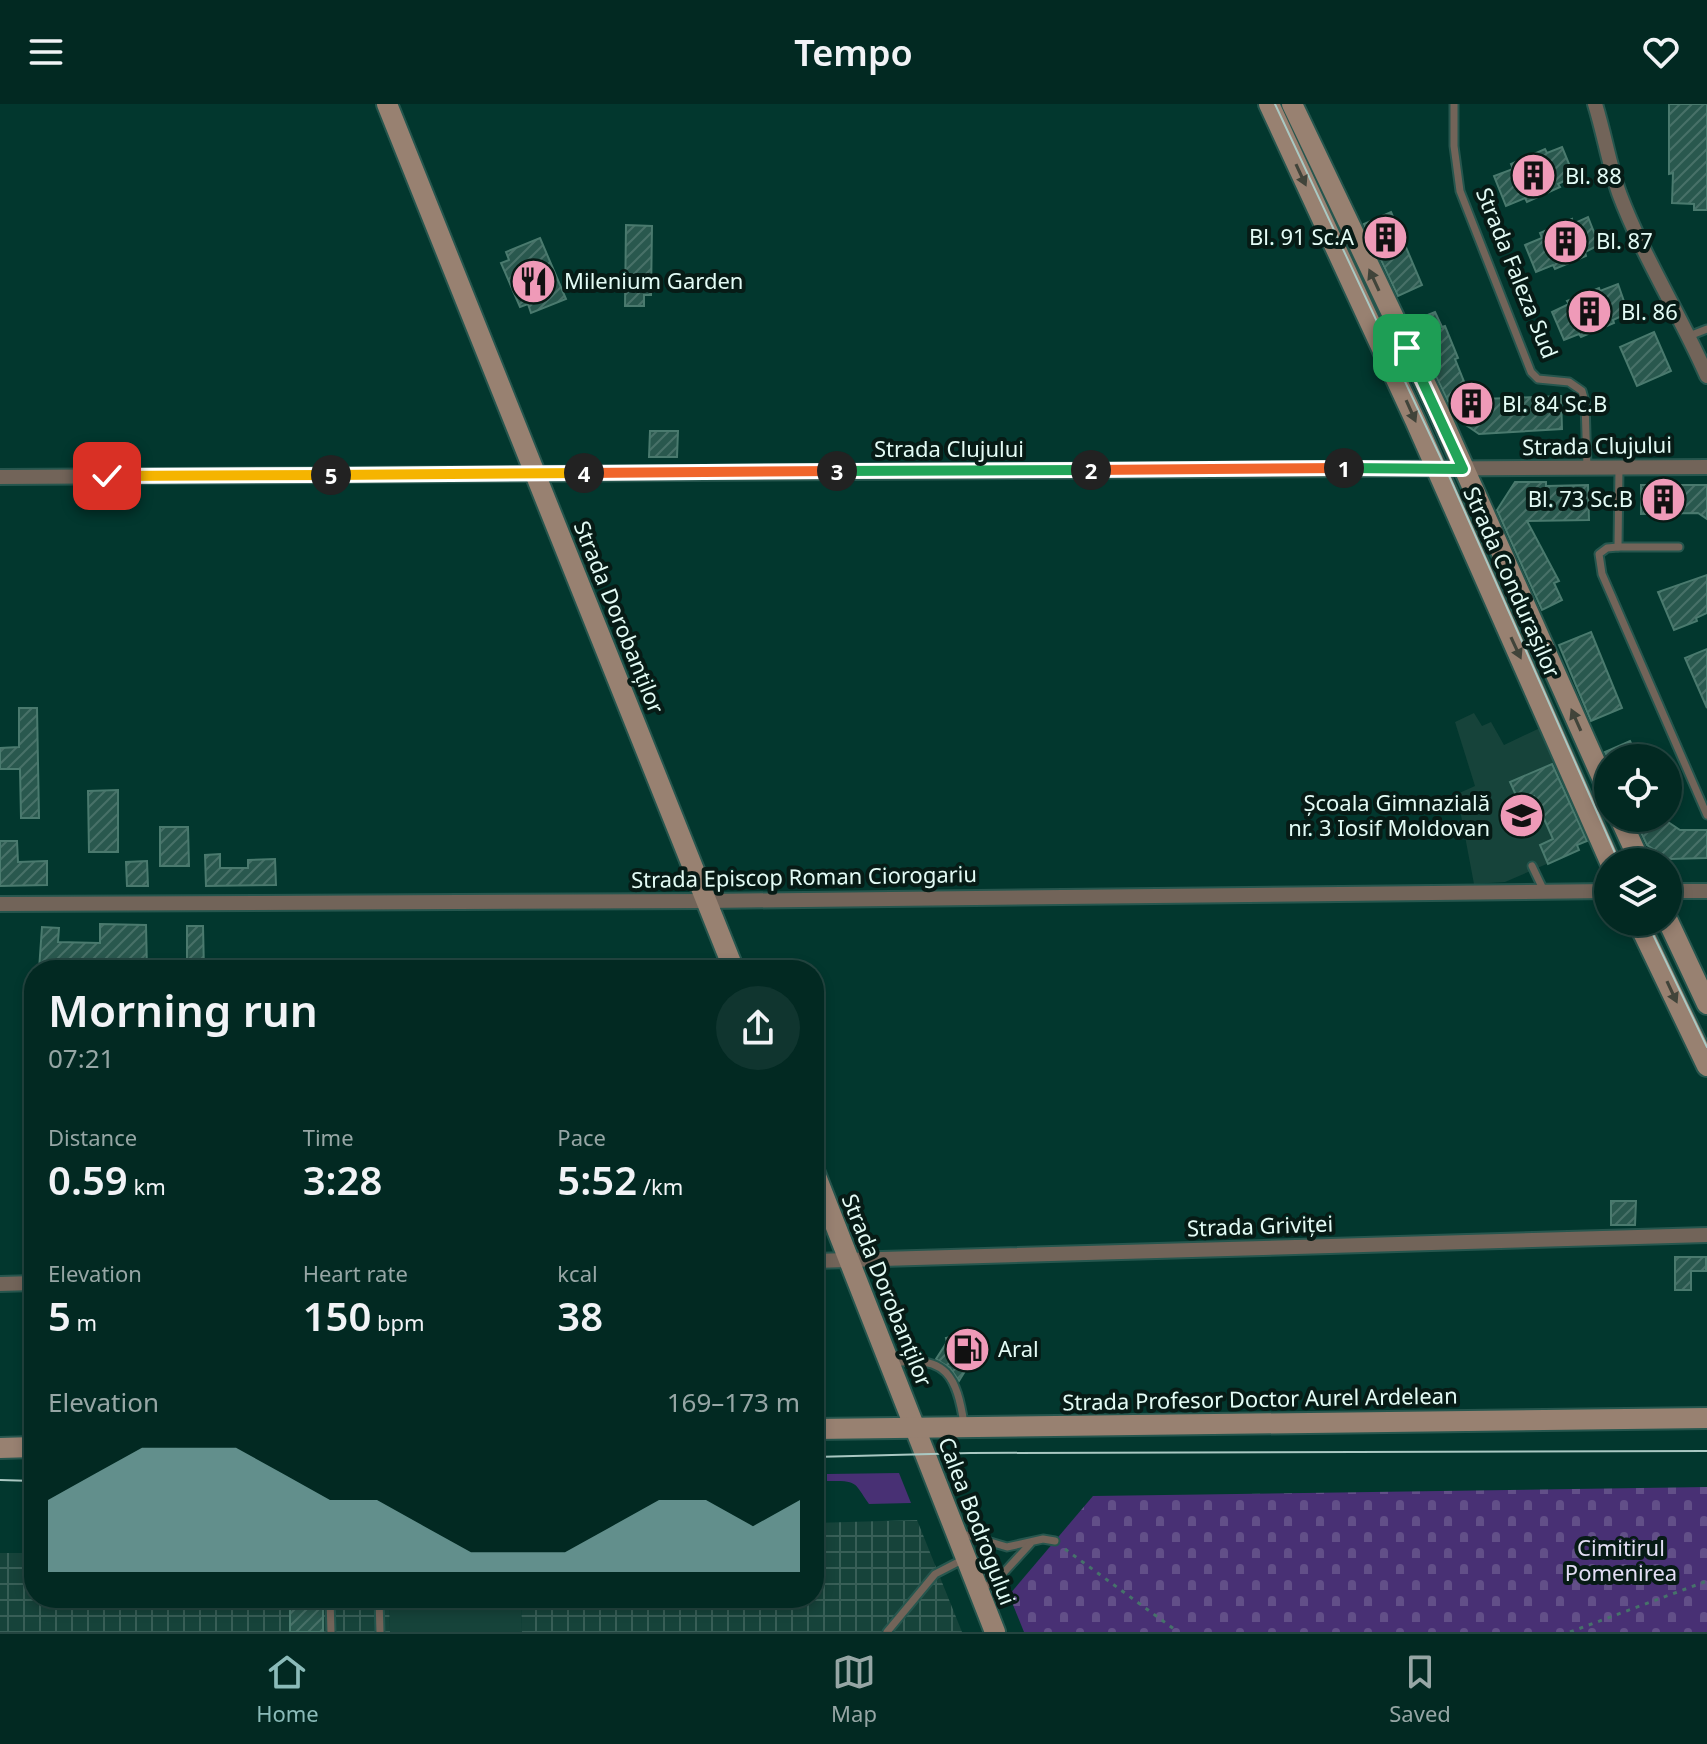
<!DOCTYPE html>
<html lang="en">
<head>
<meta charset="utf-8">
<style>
	body { margin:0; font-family:"Noto Sans",sans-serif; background:#10352f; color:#f1f3f6; height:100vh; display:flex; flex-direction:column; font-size:30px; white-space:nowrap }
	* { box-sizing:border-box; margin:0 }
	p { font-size:26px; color:#96a6a5 }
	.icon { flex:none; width:44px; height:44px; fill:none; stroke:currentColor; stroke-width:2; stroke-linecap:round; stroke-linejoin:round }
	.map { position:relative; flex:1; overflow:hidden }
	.side { position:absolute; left:24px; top:856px; width:800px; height:648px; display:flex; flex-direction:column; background:#022922; border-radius:32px; box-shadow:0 4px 12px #0003,0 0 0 2px #234540 }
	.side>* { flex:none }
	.controls { position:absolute; left:1594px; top:640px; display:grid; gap:16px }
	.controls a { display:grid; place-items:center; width:88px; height:88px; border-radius:50%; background:#022922; box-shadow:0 4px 12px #0003,0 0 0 2px #234540; font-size:40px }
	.pin { position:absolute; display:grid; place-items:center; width:68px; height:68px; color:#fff; margin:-34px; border-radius:16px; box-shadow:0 4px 12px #0006 }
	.km { position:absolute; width:40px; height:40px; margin:-20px; border-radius:50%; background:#222; color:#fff; font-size:22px; line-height:40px; text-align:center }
	.round { display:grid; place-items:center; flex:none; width:84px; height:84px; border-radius:42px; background:#10352f }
	.overview { display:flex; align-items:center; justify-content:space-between; height:136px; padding:0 24px }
	h1 { font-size:44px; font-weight:600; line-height:60px }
	.metrics { display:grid; grid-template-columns:repeat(3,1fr); gap:12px; height:136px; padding:8px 24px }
	.metrics div { display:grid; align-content:center }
	.metrics b { font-size:40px; font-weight:600 }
	.metrics small { font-size:22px; font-weight:400 }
	.metrics p { font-size:22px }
	.chart { height:224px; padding:16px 24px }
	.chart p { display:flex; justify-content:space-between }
	.chart svg { width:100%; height:144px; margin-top:8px; fill:#8bbbb9; opacity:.7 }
	header { display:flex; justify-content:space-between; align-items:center; height:104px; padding:0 24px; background:#022922; font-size:36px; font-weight:600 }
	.menu { display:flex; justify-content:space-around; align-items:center; height:112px; border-top:2px solid #234540; background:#022922; font-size:22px; color:#96a6a5 }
	.menu a { display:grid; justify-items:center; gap:4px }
	.menu .selected { color:#8bbbb9 }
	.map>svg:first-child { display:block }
</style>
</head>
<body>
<header><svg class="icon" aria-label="menu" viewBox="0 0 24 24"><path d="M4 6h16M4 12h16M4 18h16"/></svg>Tempo<svg class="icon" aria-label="heart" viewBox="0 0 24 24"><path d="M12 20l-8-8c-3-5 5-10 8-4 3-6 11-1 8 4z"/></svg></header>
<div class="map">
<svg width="1707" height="1528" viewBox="0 0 1707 1528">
	<defs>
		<pattern id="industrial-grid" width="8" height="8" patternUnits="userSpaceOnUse" patternTransform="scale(2)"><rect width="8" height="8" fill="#16433a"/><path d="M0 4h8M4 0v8" fill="none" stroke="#385f57"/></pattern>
		<pattern id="cemetery-stones" width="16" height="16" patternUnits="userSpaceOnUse" patternTransform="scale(2)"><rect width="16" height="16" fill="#483074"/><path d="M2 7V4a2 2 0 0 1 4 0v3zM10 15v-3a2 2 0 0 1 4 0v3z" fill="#624f88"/></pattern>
		<pattern id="building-hatch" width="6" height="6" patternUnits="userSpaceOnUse" patternTransform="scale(2)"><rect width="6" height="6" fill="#29584e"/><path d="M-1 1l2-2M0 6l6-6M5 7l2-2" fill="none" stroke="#487168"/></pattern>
	</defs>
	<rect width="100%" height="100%" fill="#02372e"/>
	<g fill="#16433a">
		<path d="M1474,609l8,13 9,-4 13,23 36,-17 51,111 -14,6 2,5 -74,32 -31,2 -17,-90 18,-8 -20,-64z"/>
		<path d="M389,1494h132l1,34h-132z"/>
	</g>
	<g fill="url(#industrial-grid)">
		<path d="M917,1416l45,112h-440l-1,-34h293v-75z"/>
		<path d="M0,1449h34v45h355l1,34h-390z"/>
	</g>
	<path fill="#483074" d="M899,1369l12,30 -42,1c-16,-23 -11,-23 -42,-23v-7z"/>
	<path fill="url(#cemetery-stones)" d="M1707,1383v145h-683l-15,-37 84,-99z"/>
	<g fill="url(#building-hatch)" stroke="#4a7a6e" stroke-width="2">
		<path d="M1669,0h38v106h-13v-6l-22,-1 1,-30 -4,1z"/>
		<path d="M1562,43l12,29 -16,8 2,3 -33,15 -2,-4 -19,8 -12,-30 19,-7 -2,-5 34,-15 2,4z"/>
		<path d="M1391,108l31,73 -24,11 -34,-72z"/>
		<path d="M1588,113l11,28 -14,7 1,4 -31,13 -2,-4 -17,7 -11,-27 17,-7 -2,-5 32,-14 1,5z"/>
		<path d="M626,121l26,1 -1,69h-7v11h-19z"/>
		<path d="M540,134l26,61 -35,14 -3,-9 -8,3 -19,-44 8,-3 -3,-8z"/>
		<path d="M1618,180l10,29 -15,7 1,3 -33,14 -2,-3 -15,6 -12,-28 17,-8 -2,-3 32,-13 1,3z"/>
		<path d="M1435,208l7,15 3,-1 13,32 -3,1 12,30 17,10 77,-3 1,33 -83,5 -23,-16 -46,-96z"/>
		<path d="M1654,228l17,39 -34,15 -17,-39z"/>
		<path d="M650,327h28l-1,26h-28z"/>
		<path d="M1515,378h31v4l42,-1 1,35 -62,1 32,60 -5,2 8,17 -20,10 -45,-100z"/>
		<path d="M1641,381h66v34l-9,-6 -57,1z"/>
		<path d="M1707,471v38l-11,5 1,3 -23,9 -16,-38z"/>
		<path d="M1591,528l31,76 -31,13 -32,-76z"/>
		<path d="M1707,545v59l-22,-50z"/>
		<path d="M19,604h18l2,110h-18l-1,-49h-20v-21l19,-1z"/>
		<path d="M1630,637l8,17h-30l-3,-6z"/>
		<path d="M1552,660l35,77 -10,4 2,5 -31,14 -8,-19 13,-6 -19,-43 -15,6 -9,-20z"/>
		<path d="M118,686v62h-29l-1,-61z"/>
		<path d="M1634,714h28l18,12h27v28l-38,1 -22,-14z"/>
		<path d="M160,723h28l1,39h-29z"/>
		<path d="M0,737h17l1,21 29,-1v24l-47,1z"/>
		<path d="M220,750v14h28v-8l27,-1 1,26 -70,1 -1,-31z"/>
		<path d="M147,757l1,25h-21l-1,-24z"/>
		<path d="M100,820l46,1 1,45h-18v-9l-43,1v8h-47l3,-43 17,1 -1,14 42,1z"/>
		<path d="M187,822h16l1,44h-17z"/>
		<path d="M1611,1097h25l-1,24h-24z"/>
		<path d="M1675,1153h31v14h-15v19h-16z"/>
		<path d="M972,1228l5,24 -4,2 -14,23 -9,-13 -14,-9 11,-17 -1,-4z"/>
		<rect x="290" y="1494" width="33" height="34"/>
	</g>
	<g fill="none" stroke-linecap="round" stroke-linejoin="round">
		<defs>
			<g id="lane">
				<path d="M1454,0v42l6,45 71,181 7,7 31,3 13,9 3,11 2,66"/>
				<path d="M1689,232l18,-7"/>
				<path d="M1619,364l-1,79h61"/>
				<path d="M1618,443l-11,1 -8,6 3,20 105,241"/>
				<path d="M1532,762l12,25"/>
				<path d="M894,1259c52,-9 63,14 70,61"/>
				<path d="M960,1429l47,14 36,-8 12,2"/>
				<path d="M981,1485l17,-10 32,-35"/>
				<path d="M330,1494l1,34"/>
				<path d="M379,1494l1,34"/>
				<path d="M887,1528l48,-58 31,-16"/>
			</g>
			<g id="street">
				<path d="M1595,0c9,29 14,60 24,89 24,64 61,121 88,183"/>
				<path d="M0,373l1707,-10"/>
				<path d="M1668,787h39"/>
				<path d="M0,800l707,-3 901,-10"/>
				<path d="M814,1157l893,-26"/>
				<path d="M0,1180l34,-1"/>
			</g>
			<g id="secondary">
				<path d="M387,0l347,866"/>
				<path d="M1269,0l146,316 195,442"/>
				<path d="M1292,0l146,306 170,381"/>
				<path d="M1620,714l20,44"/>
				<path d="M1668,817l39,83"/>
				<path d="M1638,818l69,144"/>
				<path d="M814,1067l181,461"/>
				<path d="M814,1325l893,-11"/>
				<path d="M0,1344l34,-1"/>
			</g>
		</defs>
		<use href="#lane" stroke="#26564e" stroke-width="11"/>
		<use href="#street" stroke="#26564e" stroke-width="18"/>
		<use href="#secondary" stroke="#26564e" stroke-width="24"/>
		<g stroke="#46726a" stroke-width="3" stroke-dasharray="4 6" stroke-linecap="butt">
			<path d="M1065,1445l113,83"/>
			<path d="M1570,1528l137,-51"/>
		</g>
		<use href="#lane" stroke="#726459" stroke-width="7"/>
		<use href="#street" stroke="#726459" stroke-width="14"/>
		<use href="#secondary" stroke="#988171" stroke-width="20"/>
		<g stroke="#aac9c3" stroke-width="2">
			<path d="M1275,0l171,365 173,393"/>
			<path d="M1647,818l60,125"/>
			<path d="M814,1353l156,-4 737,-2"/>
			<path d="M0,1376l34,1"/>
		</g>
	</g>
	<defs><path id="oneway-solid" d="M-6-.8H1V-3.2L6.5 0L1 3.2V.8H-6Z" transform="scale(2)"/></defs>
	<g fill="#41443a">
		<use href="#oneway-solid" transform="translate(1301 71) rotate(65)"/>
		<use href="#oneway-solid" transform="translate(1374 176) rotate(-115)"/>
		<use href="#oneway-solid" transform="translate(1411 307) rotate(66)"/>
		<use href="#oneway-solid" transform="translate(1516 544) rotate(65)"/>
		<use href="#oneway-solid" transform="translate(1576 616) rotate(-114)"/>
		<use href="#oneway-solid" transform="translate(1672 888) rotate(65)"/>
	</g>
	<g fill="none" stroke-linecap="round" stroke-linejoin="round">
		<defs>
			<path id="split-1" d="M1344,364l119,1 -56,-121"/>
			<path id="split-2" d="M1091,366l253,-2"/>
			<path id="split-3" d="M837,367l254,-1"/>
			<path id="split-4" d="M584,369l253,-2"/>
			<path id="split-5" d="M331,371l253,-2"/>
			<path id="split-6" d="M107,372l224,-1"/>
		</defs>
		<use href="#split-1" stroke="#fff" stroke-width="16"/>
		<use href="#split-2" stroke="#fff" stroke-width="16"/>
		<use href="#split-3" stroke="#fff" stroke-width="16"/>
		<use href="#split-4" stroke="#fff" stroke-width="16"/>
		<use href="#split-5" stroke="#fff" stroke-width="16"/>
		<use href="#split-6" stroke="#fff" stroke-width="16"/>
		<use href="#split-1" stroke="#22a559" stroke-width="10"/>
		<use href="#split-2" stroke="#f0652b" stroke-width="10"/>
		<use href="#split-3" stroke="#22a559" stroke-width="10"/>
		<use href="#split-4" stroke="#f0652b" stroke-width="10"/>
		<use href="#split-5" stroke="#f5b400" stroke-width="10"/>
		<use href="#split-6" stroke="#f5b400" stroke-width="10"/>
	</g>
	<defs>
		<symbol id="building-disc" viewBox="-11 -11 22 22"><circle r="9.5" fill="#ef9ab8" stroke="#071b16"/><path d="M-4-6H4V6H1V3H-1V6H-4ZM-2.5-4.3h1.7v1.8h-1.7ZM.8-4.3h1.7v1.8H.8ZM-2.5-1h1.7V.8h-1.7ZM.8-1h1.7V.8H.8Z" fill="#111"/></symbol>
		<symbol id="restaurant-disc" viewBox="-11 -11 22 22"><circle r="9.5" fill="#ef9ab8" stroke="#071b16"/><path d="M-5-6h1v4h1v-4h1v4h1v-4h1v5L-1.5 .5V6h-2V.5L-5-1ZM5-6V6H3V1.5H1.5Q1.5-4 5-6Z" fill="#111"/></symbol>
		<symbol id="school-disc" viewBox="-11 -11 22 22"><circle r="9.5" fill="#ef9ab8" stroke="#071b16"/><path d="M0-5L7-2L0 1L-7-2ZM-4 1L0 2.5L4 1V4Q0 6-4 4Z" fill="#111"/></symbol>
		<symbol id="fuel-disc" viewBox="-11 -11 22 22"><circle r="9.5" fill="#ef9ab8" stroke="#071b16"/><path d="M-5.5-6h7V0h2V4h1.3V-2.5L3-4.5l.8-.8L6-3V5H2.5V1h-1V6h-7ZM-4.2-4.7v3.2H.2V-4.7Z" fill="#111"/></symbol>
	</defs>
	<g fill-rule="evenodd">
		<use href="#building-disc" x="1508" y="46" width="51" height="51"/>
		<use href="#building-disc" x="1360" y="108" width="51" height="51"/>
		<use href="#building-disc" x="1540" y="112" width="51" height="51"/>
		<use href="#restaurant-disc" x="508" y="152" width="51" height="51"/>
		<use href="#building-disc" x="1564" y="182" width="51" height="51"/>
		<use href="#building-disc" x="1446" y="274" width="51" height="51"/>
		<use href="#building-disc" x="1638" y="370" width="51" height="51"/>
		<use href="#school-disc" x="1496" y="686" width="51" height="51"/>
		<use href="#fuel-disc" x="942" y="1220" width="51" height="51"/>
	</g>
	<g text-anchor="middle" stroke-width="8" stroke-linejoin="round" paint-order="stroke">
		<g font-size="22" fill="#e3fbf5" stroke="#071b16" text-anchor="start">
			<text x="1565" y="80">Bl. 88</text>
			<text x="1354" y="141" text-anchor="end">Bl. 91 Sc.A</text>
			<text x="1596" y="145">Bl. 87</text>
			<text x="564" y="185">Milenium Garden</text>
			<text x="1621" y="216">Bl. 86</text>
			<text x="1502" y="308">Bl. 84 Sc.B</text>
			<text x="1633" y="403" text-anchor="end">Bl. 73 Sc.B</text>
			<text x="1490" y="707" text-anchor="end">Școala Gimnazială<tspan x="1490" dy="25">nr. 3 Iosif Moldovan</tspan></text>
			<text x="998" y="1253">Aral</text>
		</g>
		<g font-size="22" fill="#e3fbf5" stroke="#071b16">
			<text transform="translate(1517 169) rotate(68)" y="8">Strada Faleza Sud</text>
			<text transform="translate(1597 342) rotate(-1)" y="8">Strada Clujului</text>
			<text x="949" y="353">Strada Clujului</text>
			<text transform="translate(1512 478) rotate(66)" y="8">Strada Condurașilor</text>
			<text transform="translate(619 513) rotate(68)" y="8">Strada Dorobanților</text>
			<text transform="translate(804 773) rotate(-1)" y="8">Strada Episcop Roman Ciorogariu</text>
			<text transform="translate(1260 1122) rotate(-2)" y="8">Strada Griviței</text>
			<text transform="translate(887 1186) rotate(68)" y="8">Strada Dorobanților</text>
			<text transform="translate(1260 1295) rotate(-1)" y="8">Strada Profesor Doctor Aurel Ardelean</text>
			<text transform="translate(977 1417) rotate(69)" y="8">Calea Bodrogului</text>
		</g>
		<g font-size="22" fill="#e3def4" stroke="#071b16">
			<text x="1621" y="1452">Cimitirul<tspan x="1621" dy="25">Pomenirea</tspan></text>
		</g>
	</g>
</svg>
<div class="controls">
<a><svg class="icon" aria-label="locate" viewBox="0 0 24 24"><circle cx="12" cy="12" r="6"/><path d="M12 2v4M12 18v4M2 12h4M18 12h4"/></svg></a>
<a><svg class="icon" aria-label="layers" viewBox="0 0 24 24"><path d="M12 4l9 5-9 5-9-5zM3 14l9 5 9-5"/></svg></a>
</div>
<div class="pin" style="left:1407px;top:244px;background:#1e9e55"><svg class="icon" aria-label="arrive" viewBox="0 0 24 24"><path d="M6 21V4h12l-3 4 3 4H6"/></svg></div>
<div class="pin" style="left:107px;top:372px;background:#d93025"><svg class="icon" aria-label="check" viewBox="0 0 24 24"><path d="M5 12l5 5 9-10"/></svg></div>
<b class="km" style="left:1344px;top:364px">1</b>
<b class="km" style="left:1091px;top:366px">2</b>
<b class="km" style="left:837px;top:367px">3</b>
<b class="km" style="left:584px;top:369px">4</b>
<b class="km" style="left:331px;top:371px">5</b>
<section class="side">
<div class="overview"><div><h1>Morning run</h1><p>07:21</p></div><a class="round"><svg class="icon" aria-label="share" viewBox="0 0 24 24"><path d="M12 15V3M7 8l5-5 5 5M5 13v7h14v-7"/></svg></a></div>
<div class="metrics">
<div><p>Distance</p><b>0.59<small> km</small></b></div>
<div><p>Time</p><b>3:28</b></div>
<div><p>Pace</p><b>5:52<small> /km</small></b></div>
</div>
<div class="metrics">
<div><p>Elevation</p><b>5<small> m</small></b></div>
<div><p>Heart rate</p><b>150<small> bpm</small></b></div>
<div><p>kcal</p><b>38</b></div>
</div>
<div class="chart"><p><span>Elevation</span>169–173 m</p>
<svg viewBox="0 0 160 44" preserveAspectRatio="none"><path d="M0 44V22L10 14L20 6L30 6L40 6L50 14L60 22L70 22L80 30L90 38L100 38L110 38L120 30L130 22L140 22L150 30L160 22V44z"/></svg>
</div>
</section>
</div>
<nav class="menu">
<a class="selected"><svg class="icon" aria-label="home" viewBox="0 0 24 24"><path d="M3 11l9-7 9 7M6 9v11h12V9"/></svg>Home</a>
<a><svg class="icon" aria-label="map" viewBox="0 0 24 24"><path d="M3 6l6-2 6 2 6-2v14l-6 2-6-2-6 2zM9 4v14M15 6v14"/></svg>Map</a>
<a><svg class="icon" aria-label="saved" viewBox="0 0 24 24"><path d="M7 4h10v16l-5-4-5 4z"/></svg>Saved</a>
</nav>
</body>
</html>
